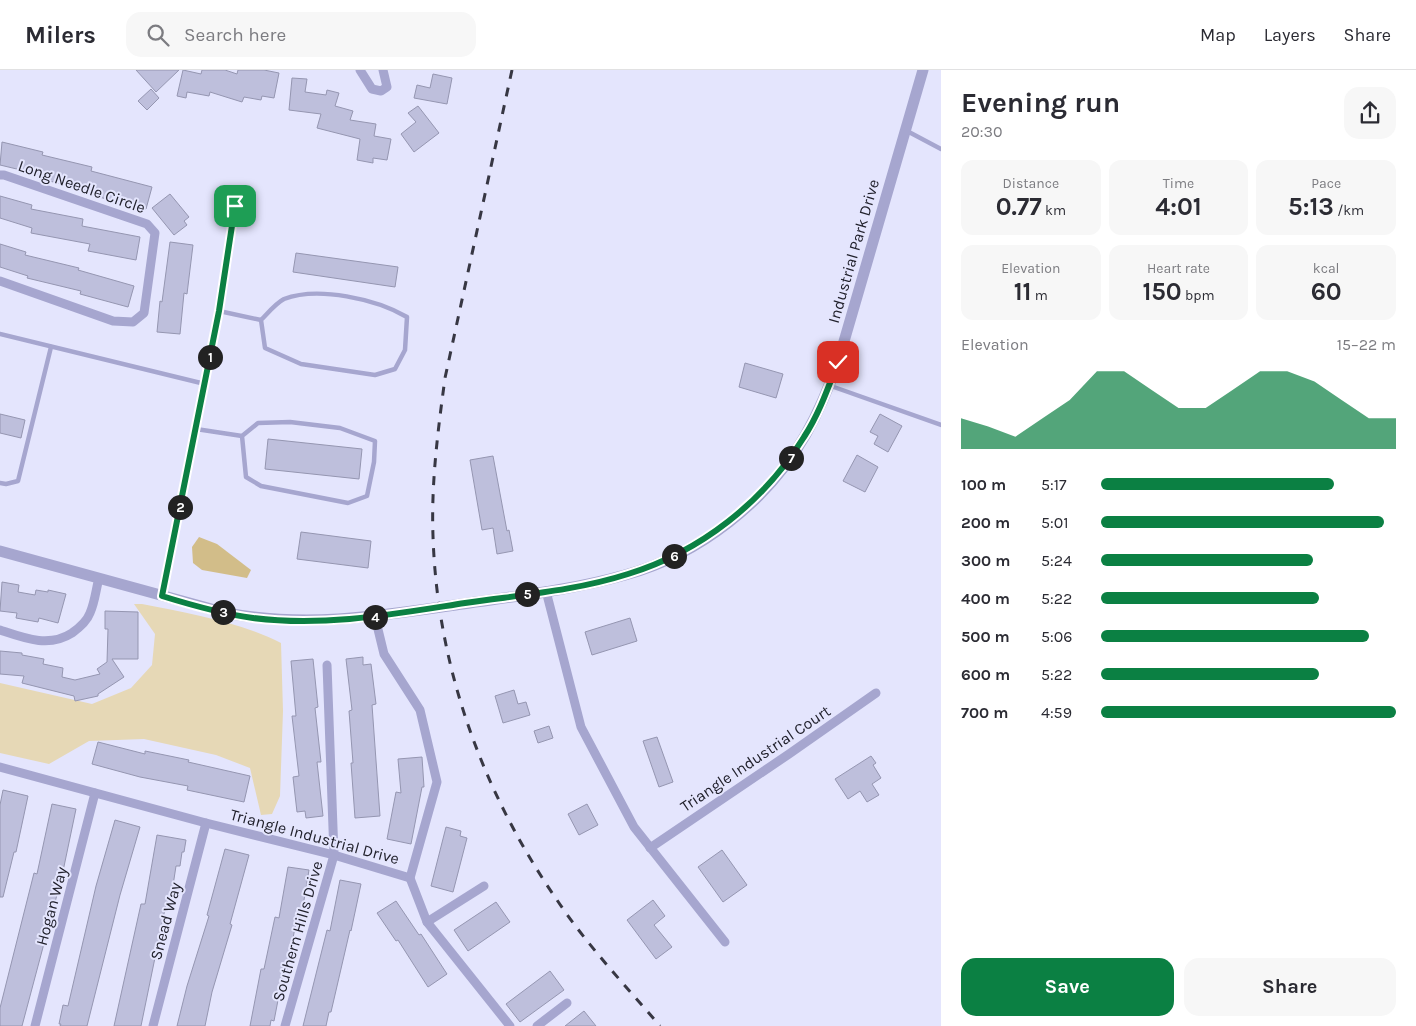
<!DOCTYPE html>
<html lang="en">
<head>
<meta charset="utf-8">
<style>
	body { margin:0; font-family:Karla,sans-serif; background:#f7f7f7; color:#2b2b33; height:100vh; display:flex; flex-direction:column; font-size:19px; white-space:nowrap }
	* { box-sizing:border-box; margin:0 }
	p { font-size:16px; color:#7c7c81 }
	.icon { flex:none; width:28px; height:28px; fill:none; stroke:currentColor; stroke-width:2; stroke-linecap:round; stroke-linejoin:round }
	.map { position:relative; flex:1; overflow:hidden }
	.panel { display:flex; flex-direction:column; background:#fff; width:475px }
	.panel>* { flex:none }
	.pin { position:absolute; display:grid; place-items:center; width:42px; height:42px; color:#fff; margin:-21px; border-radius:10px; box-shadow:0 2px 8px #0006 }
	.km { position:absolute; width:25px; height:25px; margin:-12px; border-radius:50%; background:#222; color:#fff; font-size:14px; line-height:25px; text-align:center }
	.round { display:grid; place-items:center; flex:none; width:52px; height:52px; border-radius:15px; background:#f7f7f7 }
	.head { display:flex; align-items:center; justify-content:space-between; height:85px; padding:0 20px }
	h1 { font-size:28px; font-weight:700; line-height:38px }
	.metrics { display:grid; grid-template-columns:repeat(3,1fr); gap:8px; height:85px; padding:5px 20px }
	.metrics div { display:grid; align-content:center; border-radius:12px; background:#f7f7f7; text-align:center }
	.metrics b { font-size:25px; font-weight:700 }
	.metrics small { font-size:14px; font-weight:400 }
	.metrics p { font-size:14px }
	.chart { height:140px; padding:10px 20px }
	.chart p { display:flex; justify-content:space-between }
	.chart svg { width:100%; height:90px; margin-top:5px; fill:#0b8043; opacity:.7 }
	.cta { display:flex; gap:10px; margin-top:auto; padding:10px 20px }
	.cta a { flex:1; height:58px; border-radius:15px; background:#0b8043; color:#fff; font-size:20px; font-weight:700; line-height:58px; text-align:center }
	.cta a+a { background:#f7f7f7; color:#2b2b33 }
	ul { padding:0 20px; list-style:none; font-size:16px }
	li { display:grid; grid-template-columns:80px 60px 1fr; align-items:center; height:38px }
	li i { height:12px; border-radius:6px; background:#0b8043 }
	header { display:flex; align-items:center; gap:30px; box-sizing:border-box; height:70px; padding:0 25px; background:#fff; border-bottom:1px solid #e1e1e2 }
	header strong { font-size:24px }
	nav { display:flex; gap:28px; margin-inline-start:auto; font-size:18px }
	.search { width:350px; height:45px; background:#f7f7f7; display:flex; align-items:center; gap:12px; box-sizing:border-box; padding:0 18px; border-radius:15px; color:#7c7c81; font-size:19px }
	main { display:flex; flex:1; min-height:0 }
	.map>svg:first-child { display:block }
</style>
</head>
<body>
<header>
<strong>Milers</strong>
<div class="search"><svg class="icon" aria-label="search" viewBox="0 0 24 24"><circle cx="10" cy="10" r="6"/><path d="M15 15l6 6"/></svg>Search here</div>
<nav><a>Map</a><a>Layers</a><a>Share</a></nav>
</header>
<main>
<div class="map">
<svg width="941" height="956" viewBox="0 0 941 956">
	<rect width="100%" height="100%" fill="#e4e5fd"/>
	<path fill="#e6d8b6" d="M134,534h8c46,9 98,18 139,39l2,68 -3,85 -8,18 -11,1 -11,-47 -34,-13 -72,-16 -55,2 -40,23 -49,-11v-70l92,21 39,-16 21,-23 3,-31z"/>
	<path fill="#d2bd89" d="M199,467l18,7 34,26 -4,8 -45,-8 -9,-7 -1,-16z"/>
	<g fill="#bebfdc" stroke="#9596b1">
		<path d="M136,0h43l-23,22z"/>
		<path d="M183,0l18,4 1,-4h23l12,4 1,-4h26l15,3 -5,25 -12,-2 -1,4 -17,-3 -2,5 -32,-10 -1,4 -22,-4 -1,6 -9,-2z"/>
		<path d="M433,4l19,4 -5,26 -33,-6 3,-13 13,3z"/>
		<path d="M292,8l15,1 -2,13 21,3 1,-5 12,3 -4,13 18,5 -3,9 26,4 -2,12 17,3 -4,21 -14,-2v5l-16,-3 3,-21 -43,-11 4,-14 -32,-4z"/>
		<path d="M151,19l8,9 -12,12 -9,-9z"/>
		<path d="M418,36l21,27 -25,19 -13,-18 15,-12 -8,-9z"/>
		<path d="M2,72l41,10 -1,3 50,12 -1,4 61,16 -6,22 -47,-12 1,-4 -55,-13 1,-4 -46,-11z"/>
		<path d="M170,124l19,23 -5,4 3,4 -13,10 -22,-27z"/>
		<path d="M0,126l32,9 -1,4 52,10 -1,7 58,11 -4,23 -48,-9 2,-7 -59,-11 1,-5 -32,-10z"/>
		<path d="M170,172l23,3 -6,49 -3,-1 -4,41 -23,-2 3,-31 2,1z"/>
		<path d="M0,174l26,8 -1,3 54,13 -1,2 56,16 -6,21 -48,-13 1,-3 -54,-13 1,-2 -28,-9z"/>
		<path d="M296,183l102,14 -3,20 -102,-15z"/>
		<path d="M745,293l38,11 -7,24 -37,-11z"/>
		<path d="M0,344l25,6 -4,18 -21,-5z"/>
		<path d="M880,344l22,12 -14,26 -14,-8 4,-8 -8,-4z"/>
		<path d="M268,369l94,10 -3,30 -94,-10z"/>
		<path d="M857,385l21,12 -13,25 -22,-11z"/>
		<path d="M493,386l14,75 2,-1 4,21 -16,3 -4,-26 -11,2 -12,-70z"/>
		<path d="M301,462l70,9 -3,27 -71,-9z"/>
		<path d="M2,512l17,3 -1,7 17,3 1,-5 12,2v-2l18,4 -8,29 -19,-5 -1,4 -22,-4 1,-5 -17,-2z"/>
		<path d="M105,541l33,1v47h-26l12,18 -26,17v2l-23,5 -1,-5 -52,-13 2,-7 -24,-2v-23l22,2v2l22,4 -1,5 20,4 -1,9 13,3 25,-6 -3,-5 10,-7 1,-33h-3z"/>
		<path d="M630,548l7,23 -45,14 -7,-23z"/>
		<path d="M363,587v8l8,-1 5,40 -4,1 8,111 -25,2 -4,-55h2l-4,-52 3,-1 -6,-51z"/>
		<path d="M313,589l5,48 -3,1 6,54h-4l6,54 -17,2 -1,-7 -8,1 -4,-35 6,-1 -7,-60h4l-5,-55z"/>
		<path d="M514,620l4,14 8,-2 4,13 -27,8 -8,-27z"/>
		<path d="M549,656l4,12 -15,5 -4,-12z"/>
		<path d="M657,667l16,45 -14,5 -16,-46z"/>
		<path d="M98,672l47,12v-3l44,9 -1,2 62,14 -6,26 -57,-12 1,-4 -48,-9 -48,-13z"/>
		<path d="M871,686l5,7 -3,2 8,13 -9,6 7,11 -12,7 -7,-11 -12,8 -13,-20z"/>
		<path d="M422,687l2,30h-2l-11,57 -24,-5 9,-47 5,1 -3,-34z"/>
		<path d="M3,720l25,6 -12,56h-2l-11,45h-3v-92z"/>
		<path d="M52,734l24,5 -14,67 -40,150h-22v-18l34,-135 3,1z"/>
		<path d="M587,734l11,21 -19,10 -11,-21z"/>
		<path d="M115,750l25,7 -20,68 -33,131h-27l1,-2h-2l4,-19 5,1 28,-120z"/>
		<path d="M446,757l15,4 -1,5 7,2 -14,54 -22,-6z"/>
		<path d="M157,765l29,5 -2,12h-2l-2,14h-4l-6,39 -4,-1 -25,122h-27l27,-122h4z"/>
		<path d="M225,779l24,6 -19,69 2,1 -20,67 -7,34h-28l10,-40 22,-70 -2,-1z"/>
		<path d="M722,780l25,35 -24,17 -25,-35z"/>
		<path d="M288,797l21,3 -8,48 -4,-1 -10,53 -3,-1 -10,52 -3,-1 -1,6h-20l11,-57h3l11,-52 4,1z"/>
		<path d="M340,810l21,4 -10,47 -1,-1 -19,82h-2l-3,14h-23l24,-96 3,1z"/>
		<path d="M653,830l12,16 -11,9 18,22 -16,12 -29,-39z"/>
		<path d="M396,831l23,34 2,-1 26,40 -19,13 -30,-47 -2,1 -19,-28z"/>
		<path d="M496,832l14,20 -42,29 -14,-21z"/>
		<path d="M550,901l14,19 -44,32 -14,-18z"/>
		<path d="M584,941l12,15h-31z"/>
	</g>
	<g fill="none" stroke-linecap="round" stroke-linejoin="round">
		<g stroke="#a6a6cf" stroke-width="4.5">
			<path d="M907,61l34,18"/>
			<path d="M219,241l42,9c6,-6 15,-17 23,-21 34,-13 92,0 123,18l-2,33 -10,19 -20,6 -74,-11 -36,-16 -4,-28"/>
			<path d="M0,264l205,50"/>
			<path d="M831,316l110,39"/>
			<path d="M196,359l46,7 4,41 15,9 87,17 19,-7 7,-34 1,-21 -35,-13 -50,-6 -32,1 -16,13"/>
			<path d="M0,413l6,1 12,-3 33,-134"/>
			<path d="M162,525l57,-284 16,-105"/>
		</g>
		<g stroke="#a6a6cf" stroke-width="9">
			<path d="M360,0l12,19 9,2 6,-4 -4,-17"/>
			<path d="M0,105h4l143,49 8,9 -11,80 -11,9 -20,-1 -113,-40"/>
			<path d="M546,521l35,136 53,100 91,115"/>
			<path d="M0,560c24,8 49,18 72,3 7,-5 15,-12 18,-20 5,-11 6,-24 9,-35"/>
			<path d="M0,697l206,56 128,32 76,23 27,-96 -17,-72 -36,-56 -9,-37"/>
			<path d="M650,778l139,-94 87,-61"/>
			<path d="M410,808l17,44 83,104"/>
			<path d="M427,852l57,-36"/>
			<path d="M35,956l60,-233"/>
			<path d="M153,956l53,-203"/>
			<path d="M285,956l49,-171 -7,-190"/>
			<path d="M537,956l30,-23"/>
		</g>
		<path stroke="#a6a6cf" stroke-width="11" d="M0,481l226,62c82,15 154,3 236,-9 54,-8 110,-14 163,-29 74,-20 143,-74 181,-141 13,-23 23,-47 32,-72l85,-292"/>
		<path stroke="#373743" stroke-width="3" stroke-dasharray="9 9" stroke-linecap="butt" d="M512,0l-67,308c-7,52 -14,105 -12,158 4,131 50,257 124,364 30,45 68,85 103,126"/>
	</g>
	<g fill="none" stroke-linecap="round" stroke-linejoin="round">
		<defs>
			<path id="route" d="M235,136l-16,105 -57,285c29,9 60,18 91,22 72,9 141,-4 212,-15 54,-8 110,-12 163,-29 72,-22 136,-72 176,-137 15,-23 24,-49 34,-75"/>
		</defs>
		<use href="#route" stroke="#fff" stroke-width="10"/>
		<use href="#route" stroke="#0b8043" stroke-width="6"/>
	</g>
	<g text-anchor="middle" stroke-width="4" stroke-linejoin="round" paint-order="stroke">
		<g font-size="16" fill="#21212c" stroke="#e4e5fd">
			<text transform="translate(82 116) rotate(19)" y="6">Long Needle Circle</text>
			<text transform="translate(853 181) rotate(-74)" y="6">Industrial Park Drive</text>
			<text transform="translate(755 688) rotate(-34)" y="6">Triangle Industrial Court</text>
			<text transform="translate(315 766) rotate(15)" y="6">Triangle Industrial Drive</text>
			<text transform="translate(51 836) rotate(-75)" y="6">Hogan Way</text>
			<text transform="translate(165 851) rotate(-75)" y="6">Snead Way</text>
			<text transform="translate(297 861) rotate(-74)" y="6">Southern Hills Drive</text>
		</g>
	</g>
</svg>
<div class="pin" style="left:235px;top:136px;background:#1e9e55"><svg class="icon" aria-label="arrive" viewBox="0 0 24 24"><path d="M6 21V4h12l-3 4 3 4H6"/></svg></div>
<div class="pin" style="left:838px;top:292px;background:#d93025"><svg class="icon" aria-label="check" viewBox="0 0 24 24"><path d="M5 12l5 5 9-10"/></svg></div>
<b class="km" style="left:210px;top:287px">1</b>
<b class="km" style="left:180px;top:437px">2</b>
<b class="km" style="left:223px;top:542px">3</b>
<b class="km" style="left:375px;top:547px">4</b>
<b class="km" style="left:527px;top:524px">5</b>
<b class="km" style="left:674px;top:486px">6</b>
<b class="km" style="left:791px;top:388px">7</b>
</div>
<section class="panel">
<div class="head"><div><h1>Evening run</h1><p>20:30</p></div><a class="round"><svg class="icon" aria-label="share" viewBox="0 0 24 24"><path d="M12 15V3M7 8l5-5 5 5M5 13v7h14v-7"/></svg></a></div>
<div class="metrics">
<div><p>Distance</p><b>0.77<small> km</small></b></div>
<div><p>Time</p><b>4:01</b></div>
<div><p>Pace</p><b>5:13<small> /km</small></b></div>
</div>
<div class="metrics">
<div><p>Elevation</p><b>11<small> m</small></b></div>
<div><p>Heart rate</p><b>150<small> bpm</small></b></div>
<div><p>kcal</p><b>60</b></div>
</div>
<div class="chart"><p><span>Elevation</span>15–22 m</p>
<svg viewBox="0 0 160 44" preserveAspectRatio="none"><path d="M0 44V29L10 33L20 38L30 29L40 20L50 6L60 6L70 15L80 24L90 24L100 15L110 6L120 6L130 11L140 20L150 29L160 29V44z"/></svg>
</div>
<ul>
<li><b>100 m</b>5:17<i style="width:79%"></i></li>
<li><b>200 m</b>5:01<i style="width:96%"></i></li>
<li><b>300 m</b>5:24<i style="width:72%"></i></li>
<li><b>400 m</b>5:22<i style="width:74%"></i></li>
<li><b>500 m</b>5:06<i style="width:91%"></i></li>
<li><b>600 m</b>5:22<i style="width:74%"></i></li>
<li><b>700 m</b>4:59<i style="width:100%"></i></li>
</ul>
<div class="cta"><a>Save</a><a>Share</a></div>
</section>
</main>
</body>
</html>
